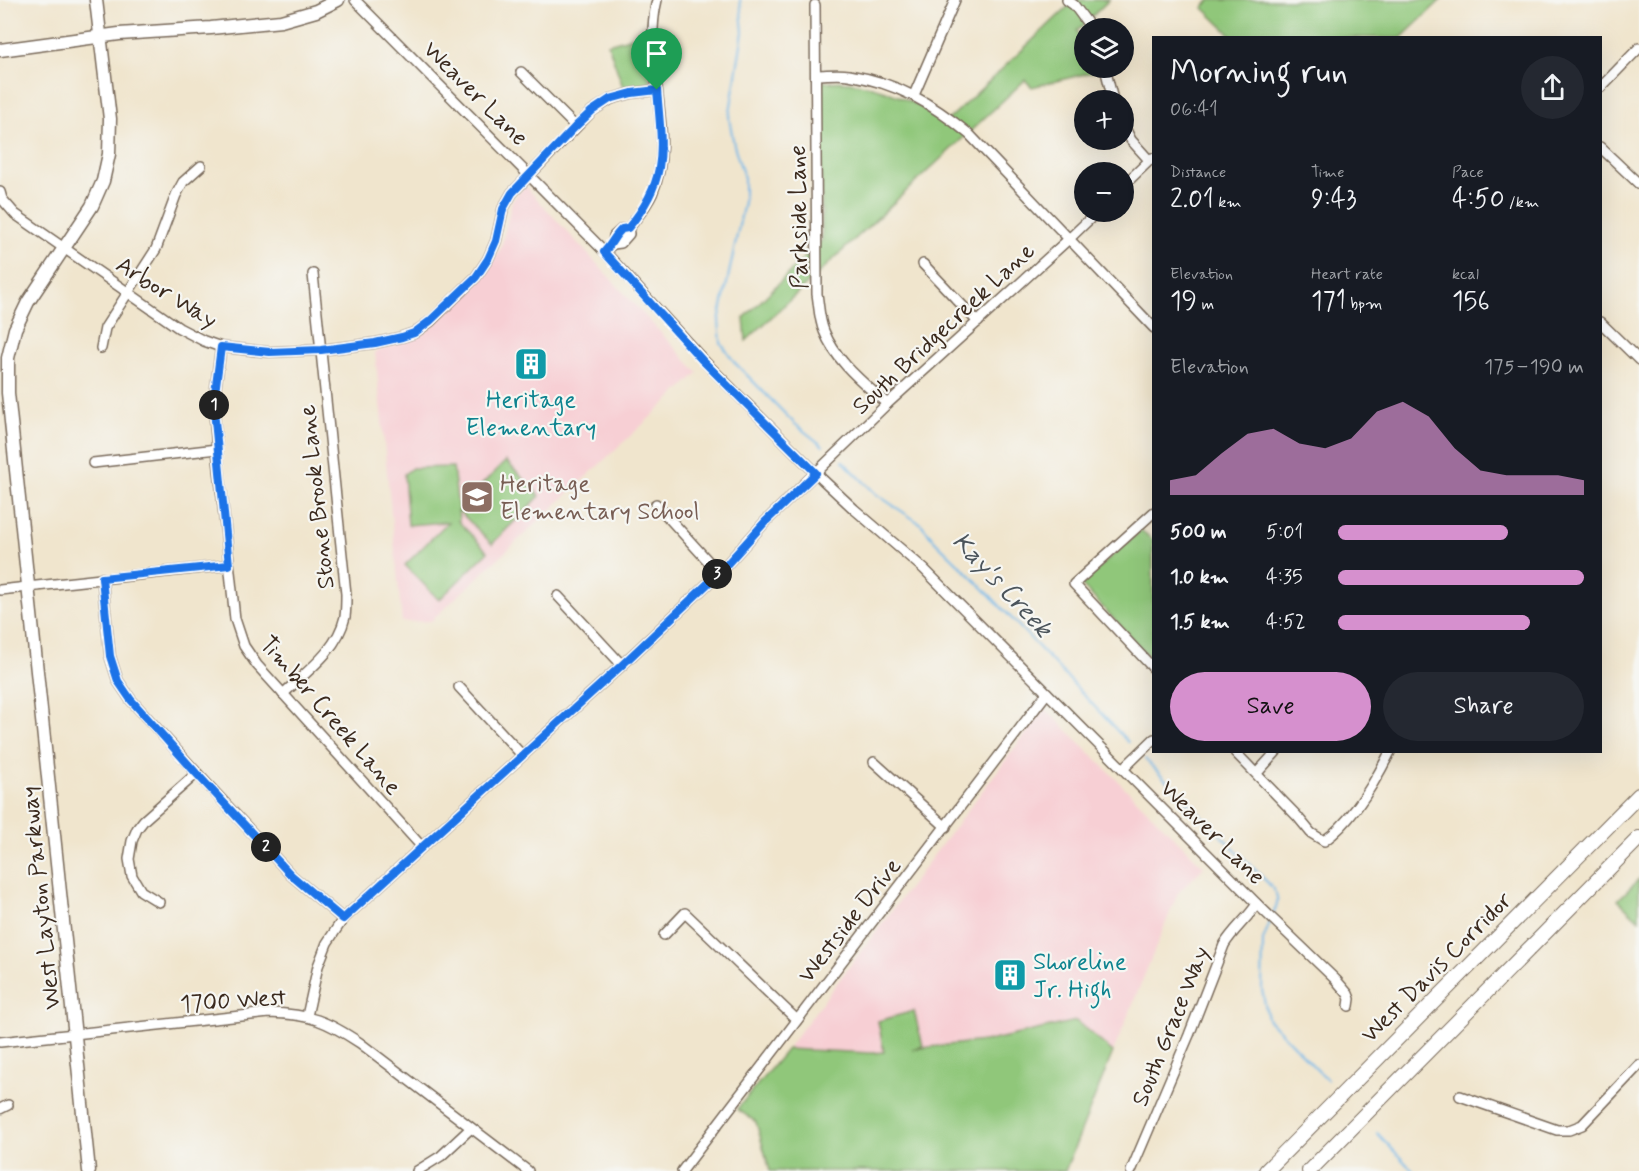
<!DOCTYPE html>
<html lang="en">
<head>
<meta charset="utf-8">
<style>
	body { margin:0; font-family:Mynerve,sans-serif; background:#242831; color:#f1f3f6; height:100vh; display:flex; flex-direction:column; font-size:22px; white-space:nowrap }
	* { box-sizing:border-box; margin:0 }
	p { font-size:20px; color:#9ea1a6 }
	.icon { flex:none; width:33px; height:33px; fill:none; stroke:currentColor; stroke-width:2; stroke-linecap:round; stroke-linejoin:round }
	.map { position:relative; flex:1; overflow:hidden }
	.sheet { position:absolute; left:1152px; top:36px; width:450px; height:717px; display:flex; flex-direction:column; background:#171b24; border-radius:0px; box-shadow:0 6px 24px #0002 }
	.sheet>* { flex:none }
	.buttons { position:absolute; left:1074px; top:18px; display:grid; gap:12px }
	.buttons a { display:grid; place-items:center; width:60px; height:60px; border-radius:50%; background:#171b24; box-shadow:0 6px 24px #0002; font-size:30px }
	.pin { position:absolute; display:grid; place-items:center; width:51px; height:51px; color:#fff; margin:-62px -26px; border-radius:50% 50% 50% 0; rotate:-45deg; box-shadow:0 0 6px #0007 }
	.pin .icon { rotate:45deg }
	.km { position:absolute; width:30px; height:30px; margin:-15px; border-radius:50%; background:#222; color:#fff; font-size:16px; line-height:30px; text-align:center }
	.round { display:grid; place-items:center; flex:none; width:63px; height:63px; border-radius:32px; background:#242831 }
	.head { display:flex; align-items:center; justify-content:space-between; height:102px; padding:0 18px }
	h1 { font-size:33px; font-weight:600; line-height:45px }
	.metrics { display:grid; grid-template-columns:repeat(3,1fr); gap:9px; height:102px; padding:6px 18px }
	.metrics div { display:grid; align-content:center }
	.metrics b { font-size:26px; font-weight:600 }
	.metrics small { font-size:16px; font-weight:400 }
	.metrics p { font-size:16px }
	.chart { height:168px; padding:12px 18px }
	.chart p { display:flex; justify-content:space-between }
	.chart svg { width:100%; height:108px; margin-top:6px; fill:#d690ce; opacity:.7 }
	.button { display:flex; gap:12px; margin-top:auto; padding:12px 18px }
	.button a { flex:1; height:69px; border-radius:36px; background:#d690ce; color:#111; font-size:24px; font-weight:600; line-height:69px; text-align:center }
	.button a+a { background:#242831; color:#f1f3f6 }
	ul { padding:0 18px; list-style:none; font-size:20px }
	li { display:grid; grid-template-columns:96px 72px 1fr; align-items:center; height:45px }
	li i { height:15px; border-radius:8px; background:#d690ce }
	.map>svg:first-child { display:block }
</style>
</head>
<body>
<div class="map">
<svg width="1639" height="1171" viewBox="0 0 1639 1171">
	<rect width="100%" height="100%" fill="#f6f6f2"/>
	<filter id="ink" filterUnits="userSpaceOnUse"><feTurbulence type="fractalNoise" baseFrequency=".0167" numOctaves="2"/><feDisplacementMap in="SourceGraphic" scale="12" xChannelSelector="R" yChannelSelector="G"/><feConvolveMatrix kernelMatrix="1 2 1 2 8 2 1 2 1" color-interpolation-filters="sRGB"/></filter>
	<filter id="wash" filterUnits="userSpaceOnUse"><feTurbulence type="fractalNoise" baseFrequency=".008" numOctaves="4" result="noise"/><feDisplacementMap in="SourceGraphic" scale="24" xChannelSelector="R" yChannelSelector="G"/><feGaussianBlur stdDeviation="1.35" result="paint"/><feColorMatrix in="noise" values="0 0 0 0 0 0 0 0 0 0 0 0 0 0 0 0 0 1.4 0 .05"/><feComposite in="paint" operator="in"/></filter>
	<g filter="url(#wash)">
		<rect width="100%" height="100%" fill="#f0e5cd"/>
		<g fill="#f7cfd4">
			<path d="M525,186l173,187 -267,248 -29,1 -27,-270 50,-19 49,-45 27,-40 11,-47z"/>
			<path d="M1045,708l159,159 -26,26 -65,159 -37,-31 -83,19 -122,13 -84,-4z"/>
		</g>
		<g fill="#90c77a" stroke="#66784c" stroke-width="1.5">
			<path d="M1075,0h34l-32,31 7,15v22h8l1,4 -61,15 -7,-7 -279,261 -2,-23 78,-78 -2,-158c10,0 20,-1 29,0 35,5 68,21 97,40z"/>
			<path d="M1210,0h231l-40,38 -168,-1 -30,-29z"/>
			<path d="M646,33l4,48c-7,6 -18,6 -26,9l-16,-46z"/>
			<path d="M506,461l34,35 -48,48 -34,-34 1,10 -1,1 30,31 -49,48 -34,-35 43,-43 -40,3 -4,-51 8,-6 41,-1 5,41z"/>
			<path d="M1141,530l12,10v121l-72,-77z"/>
			<path d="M1639,879v41l-21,-20z"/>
			<path d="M914,1011l9,35 -11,3 81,-9 83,-19 37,31 -48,119h-295l-14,-49 -19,-13 50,-60 84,4 13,-1 -6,-31z"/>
		</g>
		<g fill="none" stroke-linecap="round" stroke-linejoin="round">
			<g stroke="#71b7e8" stroke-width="2">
				<path d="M740,0l3,32 -14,86 5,27 10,33v24l-25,119 2,22 14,20 60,61 28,22"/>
				<path d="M843,461l33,33 45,30 14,17 49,48 144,153"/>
				<path d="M1145,759l126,127c8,10 8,16 2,28"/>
				<path d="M1270,922l-7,18 -1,50 6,29 59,61"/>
				<path d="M1377,1133l36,38"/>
			</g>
		</g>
	</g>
	<g filter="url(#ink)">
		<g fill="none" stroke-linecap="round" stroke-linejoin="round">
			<defs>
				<g id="minor">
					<path d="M355,0l249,251 103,113 116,116 31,29 70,60 333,335 79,76 12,14 2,5 -1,7"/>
					<path d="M1067,0l7,5 17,23"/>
					<path d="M815,5l2,289c2,12 2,25 7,37 12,31 40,52 63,73"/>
					<path d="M1105,68l8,32"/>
					<path d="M521,72l55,55"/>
					<path d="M816,75c11,0 22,-2 33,0 49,8 82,28 120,59l185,194"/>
					<path d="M1600,88l39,-40"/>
					<path d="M914,95l41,-95"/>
					<path d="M1124,126l7,14 18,20"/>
					<path d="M1600,147l39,37"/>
					<path d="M1124,185l28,-27"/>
					<path d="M0,192l2,7 13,15 164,114 25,13 17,6 48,5 52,-2 54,-7 27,-6 12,-4 17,-12 45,-44 12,-18 8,-18 7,-32 9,-16 80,-82 19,-12 21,-6 25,-3"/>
					<path d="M613,244l8,-1 8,-9 -1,-5c9,-12 18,-22 24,-35 26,-58 -11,-131 5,-194"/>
					<path d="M608,248l5,-4 1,-8 8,-7h6"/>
					<path d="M923,264l55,58"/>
					<path d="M1600,322l39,38"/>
					<path d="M221,347l-6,46 -1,17 3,39 18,170 9,27 13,19 165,182"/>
					<path d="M101,348l4,-20 51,-79 20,-54 7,-13 18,-16"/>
					<path d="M93,463l124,-14"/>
					<path d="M656,504l63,69"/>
					<path d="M1154,512l-80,72 80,85"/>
					<path d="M102,578l8,78 8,25 13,19 66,73 94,102 52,44"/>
					<path d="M0,590l229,-25"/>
					<path d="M558,596l64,69"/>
					<path d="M459,687l63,68"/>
					<path d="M283,694c24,-23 54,-43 62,-77 1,-7 1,-16 1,-23l-33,-320"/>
					<path d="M1235,752l62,64 14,17 13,8c29,-20 51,-59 66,-89"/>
					<path d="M874,762l72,65"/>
					<path d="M1123,769l31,-30"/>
					<path d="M1257,773l19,-21"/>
					<path d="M159,902l-18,-11 -9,-15 -3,-17 3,-18 5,-12 7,-9 53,-47"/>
					<path d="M664,935l21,-22 112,107"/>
					<path d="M307,1016l11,-50 9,-23 16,-24 279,-254 97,-92 46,-51 122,-118 183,-166 27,-26"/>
					<path d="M0,1042l269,-29c41,1 58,8 91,30l168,128"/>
					<path d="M1460,1096l97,34h12l13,-5 57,-60"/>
					<path d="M0,1109l8,-4"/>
					<path d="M417,1171l24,-15 30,-28"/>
					<path d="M682,1171l365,-478"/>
					<path d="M1131,1171l58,-136 35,-90c9,-15 23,-26 33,-41"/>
				</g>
				<g id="major">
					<path d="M0,50l119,-16 92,-6 70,-7 35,-10 22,-11"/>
					<path d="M89,1171l-81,-778v-35l7,-29 13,-27 64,-96 11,-25 6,-27 1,-35 -14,-119"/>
				</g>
				<g id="highway">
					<path d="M1266,1171l373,-376"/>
					<path d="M1309,1171l330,-333"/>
				</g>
			</defs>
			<use href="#minor" stroke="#7a6b5b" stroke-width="12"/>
			<use href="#major" stroke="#7a6b5b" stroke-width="15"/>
			<use href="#highway" stroke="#7a6b5b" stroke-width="16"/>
			<use href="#minor" stroke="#fff" stroke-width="9"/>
			<use href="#major" stroke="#fff" stroke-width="12"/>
			<use href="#highway" stroke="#fff" stroke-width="14"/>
		</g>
	</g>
	<g fill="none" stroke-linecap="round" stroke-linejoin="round" filter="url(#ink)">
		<defs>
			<path id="route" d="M657,90c5,59 12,89 -29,138l-6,1c-8,7 -10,15 -18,23l98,108 114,113 -51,49 -46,51 -97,92 -279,254 -52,-44 -95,-102 -65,-73 -13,-19 -8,-25 -8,-78 127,-13 -15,-155 1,-17 6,-46 49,5 51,-2 54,-7 27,-6 12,-4 16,-12 46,-44 12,-18 8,-18 7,-32 9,-16 64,-67 16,-15 18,-12 22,-6z"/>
		</defs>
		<use href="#route" stroke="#fff" stroke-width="12"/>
		<use href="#route" stroke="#1a73e8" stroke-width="8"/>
	</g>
	<defs>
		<symbol id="building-square" viewBox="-11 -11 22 22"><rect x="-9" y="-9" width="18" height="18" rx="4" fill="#0f9aa8" stroke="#f6f6f2"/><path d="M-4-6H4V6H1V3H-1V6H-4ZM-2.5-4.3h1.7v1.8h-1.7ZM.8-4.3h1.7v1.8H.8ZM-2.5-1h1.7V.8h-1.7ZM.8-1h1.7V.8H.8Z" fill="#fff"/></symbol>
		<symbol id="school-square" viewBox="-11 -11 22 22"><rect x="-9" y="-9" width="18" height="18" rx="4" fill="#8d6e63" stroke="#f6f6f2"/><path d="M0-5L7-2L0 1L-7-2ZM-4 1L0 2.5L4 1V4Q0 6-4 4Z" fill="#fff"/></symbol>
	</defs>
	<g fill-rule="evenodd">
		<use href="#building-square" x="512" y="345" width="38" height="38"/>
		<use href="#school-square" x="458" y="478" width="38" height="38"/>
		<use href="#building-square" x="991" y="956" width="38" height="38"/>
	</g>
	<g text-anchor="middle" stroke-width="4.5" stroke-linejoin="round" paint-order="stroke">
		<g font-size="24" fill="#3b2a1e" stroke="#f6f6f2">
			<text transform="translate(476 93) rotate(45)" y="8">Weaver Lane</text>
			<text transform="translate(798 217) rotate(-91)" y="8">Parkside Lane</text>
			<text transform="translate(167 292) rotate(32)" y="8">Arbor Way</text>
			<text transform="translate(943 328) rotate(-43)" y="8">South Bridgecreek Lane</text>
			<text transform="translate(316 497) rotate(-96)" y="8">Stone Brook Lane</text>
			<text transform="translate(331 715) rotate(49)" y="8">Timber Creek Lane</text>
			<text transform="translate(1213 832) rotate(45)" y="8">Weaver Lane</text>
			<text transform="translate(40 898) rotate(-96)" y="8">West Layton Parkway</text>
			<text transform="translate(849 920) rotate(-52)" y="8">Westside Drive</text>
			<text transform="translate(1436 967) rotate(-45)" y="8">West Davis Corridor</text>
			<text transform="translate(233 1000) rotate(-4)" y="8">1700 West</text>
			<text transform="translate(1170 1026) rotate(-68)" y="8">South Grace Way</text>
		</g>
		<g font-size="24" fill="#0d838f" stroke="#f6f6f2">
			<text x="531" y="407">Heritage<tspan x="531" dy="28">Elementary</tspan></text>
			<text x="1033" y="969" text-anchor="start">Shoreline<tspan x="1033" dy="28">Jr. High</tspan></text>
		</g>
		<g font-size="24" fill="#785e54" stroke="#f6f6f2" text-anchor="start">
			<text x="500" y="491">Heritage<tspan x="500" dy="28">Elementary School</tspan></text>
		</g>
		<g font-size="26" font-style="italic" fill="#4b545b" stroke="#f6f6f2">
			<text transform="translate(1003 584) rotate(47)" y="9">Kay's Creek</text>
		</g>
	</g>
</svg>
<div class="buttons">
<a><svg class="icon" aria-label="layers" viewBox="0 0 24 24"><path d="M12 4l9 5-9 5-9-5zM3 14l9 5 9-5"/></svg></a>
<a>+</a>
<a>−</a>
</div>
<div class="pin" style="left:657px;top:90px;background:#1e9e55"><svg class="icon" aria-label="arrive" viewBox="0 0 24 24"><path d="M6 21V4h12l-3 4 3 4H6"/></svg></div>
<b class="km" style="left:214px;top:405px">1</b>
<b class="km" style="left:266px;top:847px">2</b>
<b class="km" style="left:717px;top:574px">3</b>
<section class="sheet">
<div class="head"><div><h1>Morning run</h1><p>06:41</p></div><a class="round"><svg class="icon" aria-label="share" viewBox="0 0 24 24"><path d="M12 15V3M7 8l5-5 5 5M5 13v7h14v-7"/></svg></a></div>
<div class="metrics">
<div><p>Distance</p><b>2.01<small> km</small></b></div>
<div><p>Time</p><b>9:43</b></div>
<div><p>Pace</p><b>4:50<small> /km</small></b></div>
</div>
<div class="metrics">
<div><p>Elevation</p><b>19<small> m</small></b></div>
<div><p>Heart rate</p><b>171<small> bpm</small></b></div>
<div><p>kcal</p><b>156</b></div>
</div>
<div class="chart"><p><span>Elevation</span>175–190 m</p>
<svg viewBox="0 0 160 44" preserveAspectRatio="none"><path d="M0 44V38L10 36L20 27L30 19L40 17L50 23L60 25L70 21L80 10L90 6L100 12L110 25L120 34L130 36L140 36L150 36L160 38V44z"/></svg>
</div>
<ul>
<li><b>500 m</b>5:01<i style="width:69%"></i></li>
<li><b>1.0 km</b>4:35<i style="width:100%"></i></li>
<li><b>1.5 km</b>4:52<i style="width:78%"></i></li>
</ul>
<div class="button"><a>Save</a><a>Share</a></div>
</section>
</div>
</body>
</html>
